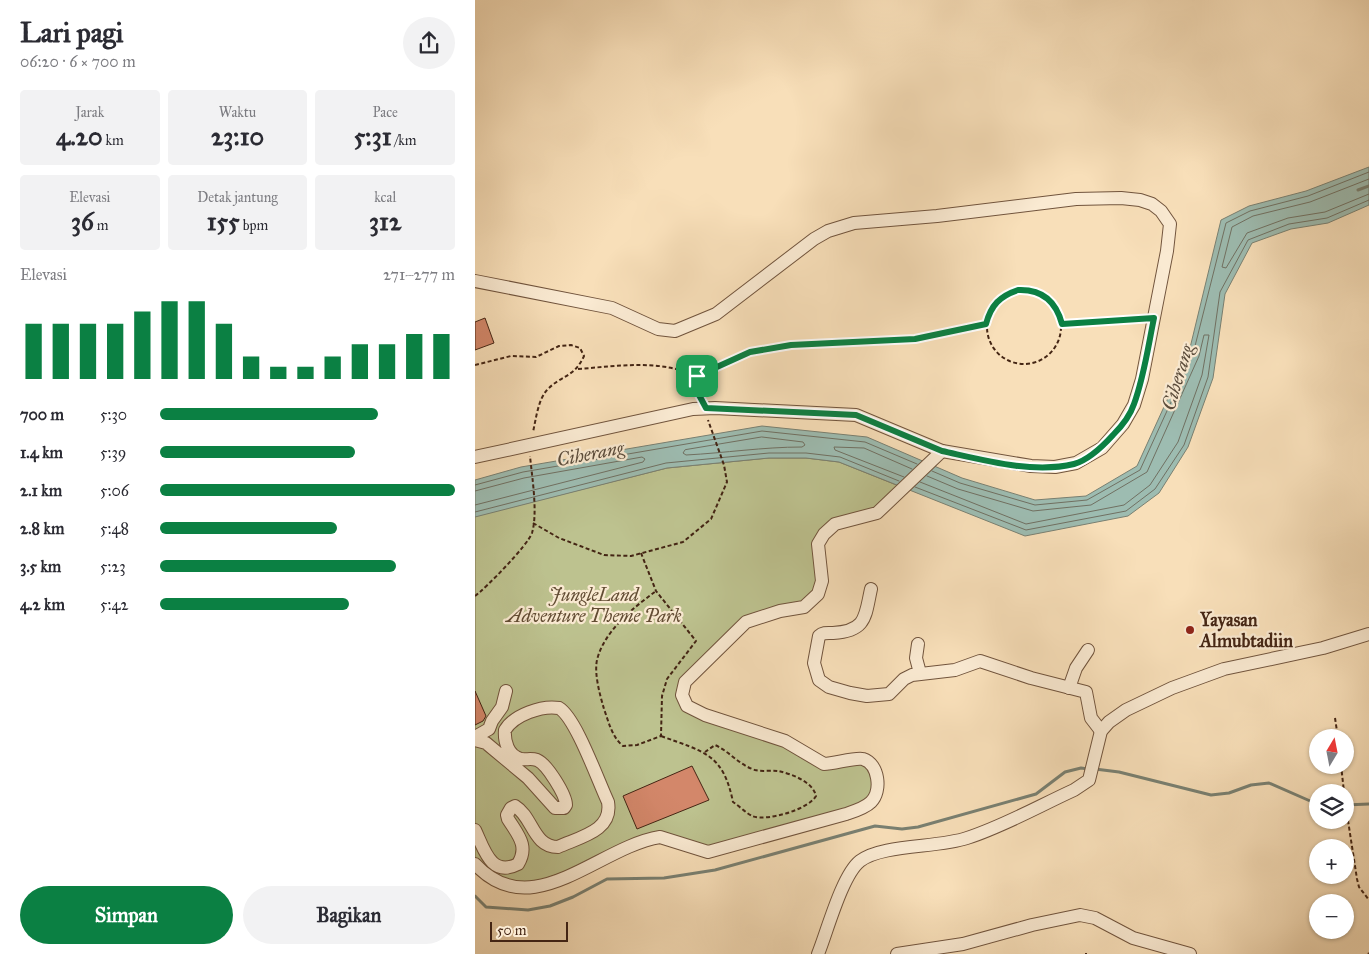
<!DOCTYPE html>
<html lang="id">
<head>
<meta charset="utf-8">
<style>
	body { margin:0; font-family:"IM FELL Great Primer",serif; background:#f2f2f3; color:#2b2b33; height:100vh; display:flex; flex-direction:column; font-size:19px; white-space:nowrap }
	* { box-sizing:border-box; margin:0 }
	p { font-size:16px; color:#7c7c81 }
	.icon { flex:none; width:28px; height:28px; fill:none; stroke:currentColor; stroke-width:2; stroke-linecap:round; stroke-linejoin:round }
	.map { position:relative; flex:1; overflow:hidden }
	.sheet { display:flex; flex-direction:column; background:#fff; width:475px }
	.sheet>* { flex:none }
	.needle { width:32px; rotate:10deg }
	.tools { position:absolute; left:834px; top:729px; display:grid; gap:10px }
	.tools a { display:grid; place-items:center; width:45px; height:45px; border-radius:50%; background:#fff; box-shadow:0 1px 4px #0004; font-size:25px }
	.scale { position:absolute; left:15px; bottom:12px; width:78px; box-sizing:border-box; padding-left:5px; border:2px solid #442514; border-top:0; font-size:14px; line-height:18px; white-space:nowrap; color:#442514; -webkit-text-stroke:4px #faead2; paint-order:stroke }
	.pin { position:absolute; display:grid; place-items:center; width:42px; height:42px; color:#fff; margin:-21px; border-radius:10px; box-shadow:0 2px 8px #0006 }
	.round { display:grid; place-items:center; flex:none; width:52px; height:52px; border-radius:26px; background:#f2f2f3 }
	.summary { display:flex; align-items:center; justify-content:space-between; height:85px; padding:0 20px }
	h1 { font-size:28px; font-weight:700; line-height:38px }
	.figures { display:grid; grid-template-columns:repeat(3,1fr); gap:8px; height:85px; padding:5px 20px }
	.figures div { display:grid; align-content:center; border-radius:5px; background:#f2f2f3; text-align:center }
	.figures b { font-size:25px; font-weight:700 }
	.figures small { font-size:14px; font-weight:400 }
	.figures p { font-size:14px }
	.chart { height:140px; padding:10px 20px }
	.chart p { display:flex; justify-content:space-between }
	.chart svg { width:100%; height:90px; margin-top:5px; stroke:#0b8043; stroke-width:6 }
	.button { display:flex; gap:10px; margin-top:auto; padding:10px 20px }
	.button a { flex:1; height:58px; border-radius:30px; background:#0b8043; color:#fff; font-size:20px; font-weight:700; line-height:58px; text-align:center }
	.button a+a { background:#f2f2f3; color:#2b2b33 }
	ul { padding:0 20px; list-style:none; font-size:16px }
	li { display:grid; grid-template-columns:80px 60px 1fr; align-items:center; height:38px }
	li i { height:12px; border-radius:6px; background:#0b8043 }
	main { display:flex; flex:1; min-height:0 }
	.map>svg:first-child { display:block }
</style>
</head>
<body>
<main>
<section class="sheet">
<div class="summary"><div><h1>Lari pagi</h1><p>06:20 · 6 × 700 m</p></div><a class="round"><svg class="icon" aria-label="share" viewBox="0 0 24 24"><path d="M12 15V3M7 8l5-5 5 5M5 13v7h14v-7"/></svg></a></div>
<div class="figures">
<div><p>Jarak</p><b>4.20<small> km</small></b></div>
<div><p>Waktu</p><b>23:10</b></div>
<div><p>Pace</p><b>5:31<small> /km</small></b></div>
</div>
<div class="figures">
<div><p>Elevasi</p><b>36<small> m</small></b></div>
<div><p>Detak jantung</p><b>155<small> bpm</small></b></div>
<div><p>kcal</p><b>312</b></div>
</div>
<div class="chart"><p><span>Elevasi</span>271–277 m</p>
<svg viewBox="0 0 160 44" preserveAspectRatio="none"><path d="M5 44V17M15 44V17M25 44V17M35 44V17M45 44V11M55 44V6M65 44V6M75 44V17M85 44V33M95 44V38M105 44V38M115 44V33M125 44V27M135 44V27M145 44V22M155 44V22"/></svg>
</div>
<ul>
<li><b>700 m</b>5:30<i style="width:74%"></i></li>
<li><b>1.4 km</b>5:39<i style="width:66%"></i></li>
<li><b>2.1 km</b>5:06<i style="width:100%"></i></li>
<li><b>2.8 km</b>5:48<i style="width:60%"></i></li>
<li><b>3.5 km</b>5:23<i style="width:80%"></i></li>
<li><b>4.2 km</b>5:42<i style="width:64%"></i></li>
</ul>
<div class="button"><a>Simpan</a><a>Bagikan</a></div>
</section>
<div class="map">
<svg width="894" height="954" viewBox="0 0 894 954">
	<rect width="100%" height="100%" fill="#f8dfb9"/>
	<filter id="stains"><feTurbulence type="fractalNoise" baseFrequency=".004" numOctaves="4"/><feColorMatrix values="0 0 0 0 .2 0 0 0 0 .09 0 0 0 0 .02 0 0 0 .5 -.17"/></filter>
	<radialGradient id="worn" r=".72"><stop offset=".6" stop-color="#630" stop-opacity="0"/><stop offset="1" stop-color="#630" stop-opacity=".3"/></radialGradient>
	<path fill="#bdc28f" stroke="#807452" d="M294,458h37l33,4 65,26 -27,25 -53,21 -2,47 -18,26 -58,15 -61,60 2,24 124,52 60,6 1,37 -164,51 -48,-15 -141,51 -44,-24v-348l192,-48z"/>
	<path fill="#9dbcb1" stroke="#798072" d="M894,167v38l-41,18 -37,6 -39,14 -27,51 -12,84 -25,69 -29,46 -31,23 -103,20 -186,-74 -33,-4h-37l-102,10 -192,49v-37l46,-13 241,-41 105,11 95,41 73,22 51,-4 51,-30 52,-114 32,-132 28,-14 57,-15z"/>
	<g fill="none" stroke-linecap="round" stroke-linejoin="round">
		<g stroke="#707062" stroke-width="1">
			<path d="M894,179l-59,23 -57,14 -21,11 -10,40 4,1 21,-35 41,-15 37,-6 44,-18"/>
			<path d="M287,437l41,5 2,3 -3,2c-39,0 -77,6 -116,8l-3,-2 2,-3z"/>
			<path d="M457,471l28,12 75,22 52,-5 53,-30 53,-116 33,-131 24,-12 58,-15 61,-24"/>
			<path d="M429,477l-69,-27 -1,-3 30,1 48,21"/>
			<path d="M445,482l106,42 98,-19 26,-20 28,-43 24,-67 7,-40h-5l-5,21 -52,116 -56,33 -58,6 -75,-22 -31,-13"/>
			<path d="M0,485l48,-13 239,-41 103,11 52,22"/>
			<path d="M440,487l111,43 100,-19 29,-22 29,-44 24,-68 12,-85 28,-52 41,-16 38,-6 42,-18"/>
			<path d="M0,491l49,-13 118,-21 3,2 -2,3 -168,43"/>
			<path d="M0,512l191,-49 103,-10h37l34,4 59,24"/>
		</g>
		<g stroke="#798072" stroke-width="3">
			<path d="M883,190l11,-4"/>
			<path d="M620,769l24,3 92,23 18,-2 22,-8 18,-2 48,21"/>
			<path d="M870,805l24,-1"/>
			<path d="M0,896l11,11 42,3 22,-4 23,-9 34,-18 57,-1 51,-8 160,-44 27,3 16,-2 118,-33 29,-22 16,-4 7,1"/>
		</g>
	</g>
	<g fill="#d3876a" stroke="#442514">
		<path d="M10,318l9,25 -19,7v-28z"/>
		<path d="M0,691l11,25 -3,5 -8,4z"/>
		<path d="M217,766l17,34 -72,29 -14,-33z"/>
	</g>
	<g fill="none" stroke-linecap="round" stroke-linejoin="round">
		<defs>
			<g id="minor">
				<path d="M0,281l137,27 46,21 17,2 41,-17 98,-75 14,-8 26,-8 83,-7 139,-17 45,-1 19,2 12,4 9,7 9,13 -3,27 -25,128 -8,26 -11,19 -21,24 -26,15 -21,4 -24,-1 -89,-15 -86,-36 -141,-7 -22,1 -218,48"/>
				<path d="M396,589c-6,27 -4,42 -38,44 -5,0 -10,-1 -14,3l-5,27 5,17 10,7 21,6 17,3 22,-2 15,-15 8,-4 43,-5 25,-9 51,17 55,14 5,26 10,13"/>
				<path d="M443,644l-2,14 4,15"/>
				<path d="M594,688l7,-20 12,-18"/>
				<path d="M0,737l14,-8 3,-8 10,-14 4,-16"/>
				<path d="M0,740l11,3 42,35 27,30h9l2,-3c0,-10 -19,-41 -29,-45 -6,-2 -11,0 -16,-1 -13,-3 -17,-18 -16,-29 9,-15 37,-25 54,-22 17,10 39,73 49,94 5,29 -28,35 -50,45 -25,0 -25,-30 -43,-41l-4,2 -4,7 1,4c10,16 21,27 10,45 -27,14 -34,-15 -43,-34"/>
				<path d="M0,864c57,62 123,-17 185,-27l48,15 138,-38c9,-3 19,-6 25,-12 11,-11 8,-38 -8,-43 -8,-2 -29,5 -39,5l-39,-23 -80,-26 -18,-9 -5,-11 3,-13 61,-60 34,-11 24,-4 14,-13 4,-13 -4,-37 6,-10 11,-10 42,-11 65,-62"/>
				<path d="M343,954c9,-22 24,-79 42,-93 22,-17 78,-13 107,-23 37,-12 72,-32 107,-48l15,-10 12,-49 8,-9 17,-12 46,-22 52,-19 99,-21 46,-14"/>
				<path d="M422,954l66,-10 69,-19 48,-10 15,3 38,20 57,16"/>
			</g>
		</defs>
		<use href="#minor" stroke="#71543d" stroke-width="14"/>
		<g stroke="#442514" stroke-width="2" stroke-dasharray="4 2.5" stroke-linecap="butt">
			<circle cx="549" cy="327" r="37"/>
			<path d="M587,324l80,-5"/>
			<path d="M0,365l36,-9 25,1 23,-11 12,-1 9,3 4,8c-10,22 -23,19 -37,34 -9,10 -11,29 -14,42"/>
			<path d="M103,369c41,-3 81,-10 119,7l3,21"/>
			<path d="M222,376l53,-24 41,-7 125,-6 70,-15"/>
			<path d="M58,523l26,15 45,17 27,1 52,-14 28,-23 16,-37 -3,-17 -16,-45"/>
			<path d="M166,553l15,38 40,50 -29,38 -5,17 -1,40 -24,9 -14,1c-11,-9 -14,-23 -19,-37 -4,-14 -10,-35 -7,-49 7,-29 36,-52 59,-69"/>
			<path d="M0,596c11,-8 53,-51 57,-63 6,-20 0,-56 -2,-77"/>
			<path d="M860,718l3,20"/>
			<path d="M186,736c43,16 62,17 72,66 6,4 13,11 19,14 15,6 57,-7 64,-20 -3,-14 -24,-22 -38,-25 -7,-1 -16,1 -23,-1 -16,-5 -26,-19 -40,-25l-10,7"/>
			<path d="M866,765l3,27"/>
			<path d="M870,801l12,78 2,8 10,13"/>
			<path d="M611,953v1"/>
			<path d="M893,954l1,-1"/>
		</g>
		<use href="#minor" stroke="#faead2" stroke-width="12"/>
	</g>
	<g fill="none" stroke-linecap="round" stroke-linejoin="round">
		<defs>
			<path id="route" d="M543,290c24,-1 38,11 44,34l92,-6c-6,29 -10,59 -20,86 -4,12 -12,22 -21,31 -10,11 -24,25 -39,29 -41,10 -91,-4 -132,-13l-86,-36 -150,-7 -7,-13 -2,-19 53,-24 41,-7 124,-6 71,-15c5,-19 14,-28 32,-34z"/>
		</defs>
		<use href="#route" stroke="#fff" stroke-width="10"/>
		<use href="#route" stroke="#0b8043" stroke-width="6"/>
	</g>
	<circle fill="#8f2418" stroke="#faead2" stroke-width="2" cx="715" cy="630" r="5"/>
	<g text-anchor="middle" stroke-width="4.5" stroke-linejoin="round" paint-order="stroke">
		<g font-size="18" font-style="italic" fill="#624c33" stroke="#faead2">
			<text x="119" y="601">JungleLand<tspan x="119" dy="21">Adventure Theme Park</tspan></text>
		</g>
		<g font-size="18" font-weight="bold" fill="#442514" stroke="#faead2" text-anchor="start">
			<text x="725" y="626">Yayasan<tspan x="725" dy="21">Almubtadiin</tspan></text>
		</g>
		<g font-size="19" font-style="italic" fill="#5a4b3b" stroke="#faead2">
			<text transform="translate(702 377) rotate(-73)" y="7">Ciherang</text>
			<text transform="translate(115 453) rotate(-11)" y="7">Ciherang</text>
		</g>
	</g>
	<rect width="100%" height="100%" filter="url(#stains)"/>
	<rect width="100%" height="100%" fill="url(#worn)"/>
</svg>
<div class="tools">
<a><svg class="needle" viewBox="-14 -14 28 28"><path d="M0-13l5 13h-10z" fill="#e53935"/><path d="M0 13l5-13h-10z" fill="#7c7c81"/></svg></a>
<a><svg class="icon" aria-label="layers" viewBox="0 0 24 24"><path d="M12 4l9 5-9 5-9-5zM3 14l9 5 9-5"/></svg></a>
<a>+</a>
<a>−</a>
</div>
<div class="scale">50 m</div>
<div class="pin" style="left:222px;top:376px;background:#1e9e55"><svg class="icon" aria-label="arrive" viewBox="0 0 24 24"><path d="M6 21V4h12l-3 4 3 4H6"/></svg></div>
</div>
</main>
</body>
</html>
